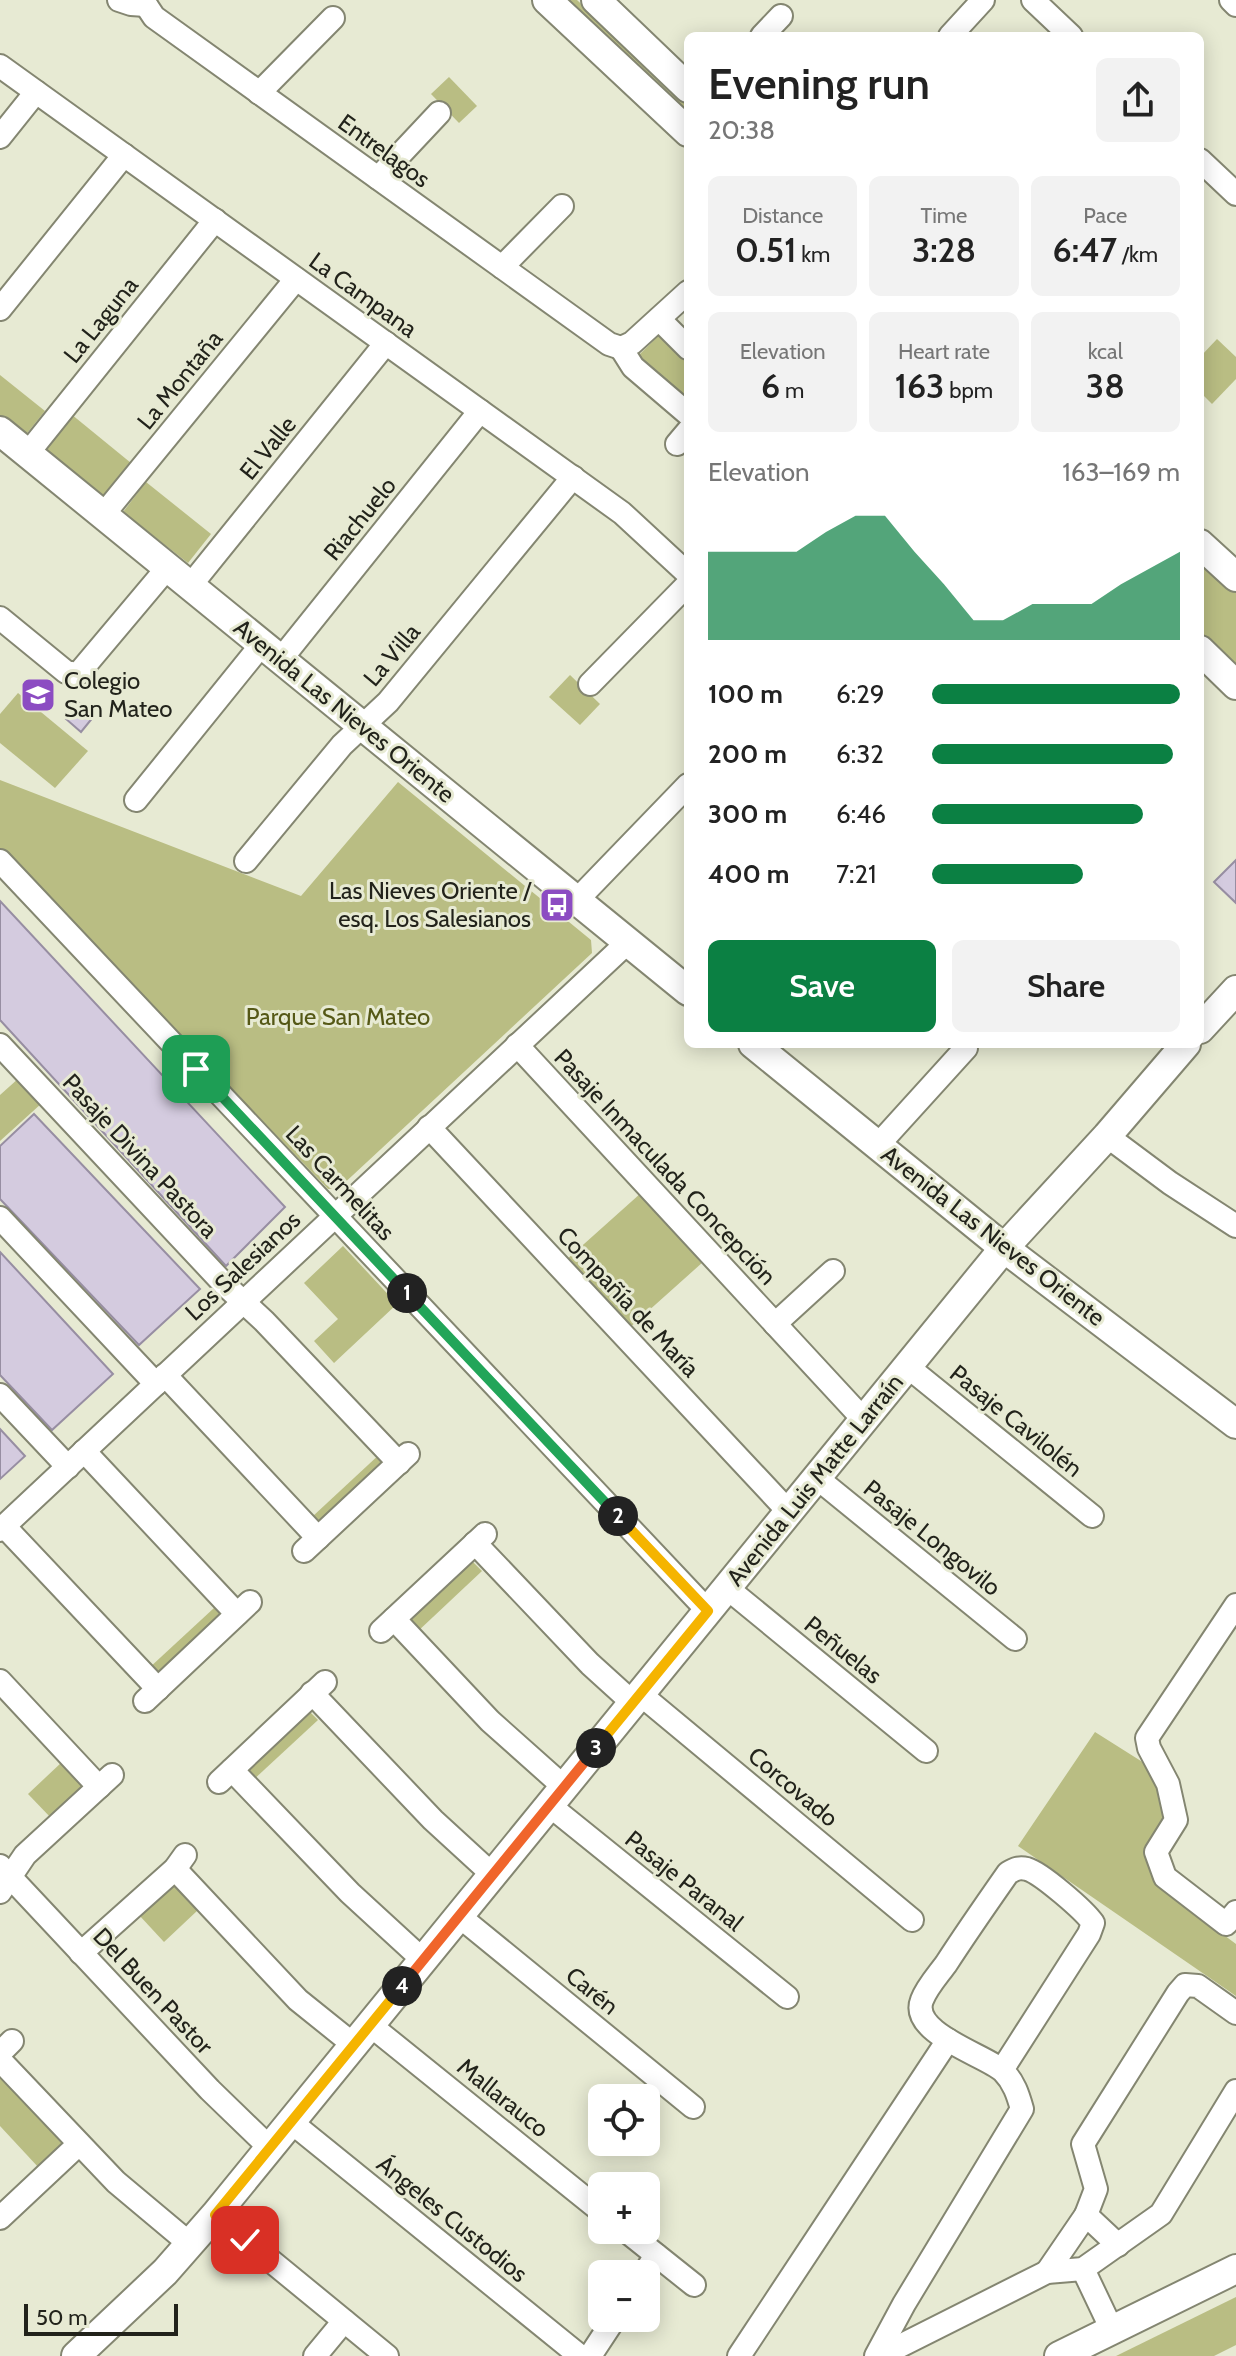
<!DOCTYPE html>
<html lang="en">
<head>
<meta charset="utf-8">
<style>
	body { margin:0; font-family:Cabin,sans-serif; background:#f2f2f2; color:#222; height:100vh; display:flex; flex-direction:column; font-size:30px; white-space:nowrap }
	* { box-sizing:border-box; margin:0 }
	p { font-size:26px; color:#767676 }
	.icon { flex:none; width:44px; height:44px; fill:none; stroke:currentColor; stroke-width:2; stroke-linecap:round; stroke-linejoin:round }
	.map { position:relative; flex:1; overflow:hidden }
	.sheet { position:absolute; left:684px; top:32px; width:520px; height:1016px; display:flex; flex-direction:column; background:#fff; border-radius:12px; box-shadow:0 4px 20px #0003 }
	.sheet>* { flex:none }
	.fabs { position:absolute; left:588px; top:2084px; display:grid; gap:16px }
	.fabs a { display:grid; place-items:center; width:72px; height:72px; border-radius:12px; background:#fff; box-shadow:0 4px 20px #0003; font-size:40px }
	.scale { position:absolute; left:24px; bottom:20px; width:154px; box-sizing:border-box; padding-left:8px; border:4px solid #22231b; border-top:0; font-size:22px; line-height:28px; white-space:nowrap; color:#22231b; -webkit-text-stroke:6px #e7ead3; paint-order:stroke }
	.pin { position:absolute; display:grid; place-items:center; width:68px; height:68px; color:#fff; margin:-34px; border-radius:16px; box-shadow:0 4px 12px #0006 }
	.km { position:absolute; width:40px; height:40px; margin:-20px; border-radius:50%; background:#222; color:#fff; font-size:22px; line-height:40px; text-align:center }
	.round { display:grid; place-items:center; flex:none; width:84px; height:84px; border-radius:12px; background:#f2f2f2 }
	.overview { display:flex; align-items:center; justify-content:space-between; height:136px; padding:0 24px }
	h1 { font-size:44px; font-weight:600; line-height:60px }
	.metrics { display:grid; grid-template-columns:repeat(3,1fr); gap:12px; height:136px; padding:8px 24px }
	.metrics div { display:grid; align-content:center; border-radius:12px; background:#f2f2f2; text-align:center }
	.metrics b { font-size:34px; font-weight:600 }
	.metrics small { font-size:22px; font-weight:400 }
	.metrics p { font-size:22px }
	.chart { height:224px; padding:16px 24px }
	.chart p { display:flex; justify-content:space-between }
	.chart svg { width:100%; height:144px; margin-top:8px; fill:#0b8043; opacity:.7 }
	.primary-button { display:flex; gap:16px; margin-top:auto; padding:16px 24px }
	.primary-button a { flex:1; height:92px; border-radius:12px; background:#0b8043; color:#fff; font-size:32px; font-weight:600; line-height:92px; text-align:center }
	.primary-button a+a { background:#f2f2f2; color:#222 }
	ul { padding:0 24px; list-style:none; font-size:26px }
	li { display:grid; grid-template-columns:128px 96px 1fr; align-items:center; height:60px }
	li i { height:20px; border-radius:10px; background:#0b8043 }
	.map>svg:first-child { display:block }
</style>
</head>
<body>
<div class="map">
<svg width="1236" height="2356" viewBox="0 0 1236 2356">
	<rect width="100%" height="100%" fill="#e7ead3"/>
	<g fill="#b9bd83">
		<path d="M563,0h14l111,105v13z"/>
		<path d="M449,77l28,29 -18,17 -28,-29z"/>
		<path d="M662,332l26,25v46l-41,-33 -9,-14z"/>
		<path d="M1217,339l19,18v22l-24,25 -12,-12v-35z"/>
		<path d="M0,375l45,36 -21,26 -24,-19z"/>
		<path d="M71,414l60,49 -28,34 -60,-48z"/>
		<path d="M146,482l65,52 -23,29 -65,-51z"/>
		<path d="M1200,559l36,34v79l-36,-34z"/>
		<path d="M570,675l30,29 -20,21 -31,-28z"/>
		<path d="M18,693l70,58 -33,37 -55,-45v-29z"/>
		<path d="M0,780l301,116 97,-114 193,158 1,13 -253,235 -11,1 -328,-341z"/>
		<path d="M19,1078l23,25 -42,38v-46z"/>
		<path d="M641,1193l62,69 -76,68 -62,-69z"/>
		<path d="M343,1246l54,58 -63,59 -20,-22 24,-22 -34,-36z"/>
		<path d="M382,1452l11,11 -71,65 -10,-11z"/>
		<path d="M471,1560l11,11 -66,62 -11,-12z"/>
		<path d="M214,1608l10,11 -65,62 -11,-12z"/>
		<path d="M307,1709l11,11 -66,61 -10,-11z"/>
		<path d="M1095,1732l57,36 17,50 -22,36 4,20 11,15 74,55v52l-218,-150z"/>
		<path d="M62,1762l25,26 -34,32 -25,-26z"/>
		<path d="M173,1884l25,26 -34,32 -25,-27z"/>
		<path d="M0,2075l65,68 -26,25 -39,-42z"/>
		<path d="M1236,2297v48l-22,11h-98z"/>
	</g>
	<g fill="#d4cbdf" stroke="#978ea2" stroke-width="2">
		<path d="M79,703l15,13 -13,16 -15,-13z"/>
		<path d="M1236,860v43l-22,-21z"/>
		<path d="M0,901l285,306 -59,59 -226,-246z"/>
		<path d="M34,1114l166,175 -61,56 -139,-146v-53z"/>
		<path d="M0,1252l113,122 -61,56 -52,-55z"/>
		<path d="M0,1429l25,27 -25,23z"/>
	</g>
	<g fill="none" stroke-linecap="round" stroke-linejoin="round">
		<defs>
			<g id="minor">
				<path d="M119,0l12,4 15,1"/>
				<path d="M1033,0l38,36"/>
				<path d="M1231,0l5,5"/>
				<path d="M146,5l8,12 455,327 12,4"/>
				<path d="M762,36l19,-20"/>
				<path d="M950,36l33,-36"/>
				<path d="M0,66l622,447 66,61"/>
				<path d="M259,93l74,-75"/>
				<path d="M0,137l36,-45"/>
				<path d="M1200,160l36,34"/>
				<path d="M378,178l61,-65"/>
				<path d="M502,267l60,-61"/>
				<path d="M0,309l124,-154"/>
				<path d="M659,319l29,29"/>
				<path d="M621,348l12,19 55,47"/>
				<path d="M621,348l11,-5 56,-51"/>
				<path d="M677,444l11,-13"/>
				<path d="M28,453l187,-233"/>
				<path d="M103,515l193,-236"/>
				<path d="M190,586l196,-243"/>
				<path d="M0,618l66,54 12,2 90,-107"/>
				<path d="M281,659l199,-248"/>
				<path d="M590,684l98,-100"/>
				<path d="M136,800l126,-156"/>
				<path d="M0,861l708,750"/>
				<path d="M246,861l96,-116 46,-43 185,-225"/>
				<path d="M577,900l111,-115"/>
				<path d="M0,1045l225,240 39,36 135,142"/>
				<path d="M517,1045l347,375"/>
				<path d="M429,1127l360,385"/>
				<path d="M1107,1136l63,47 66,43"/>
				<path d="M878,1145l88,-97"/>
				<path d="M0,1218l156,166"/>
				<path d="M775,1324l58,-53"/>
				<path d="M908,1367l184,149"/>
				<path d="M165,1375l153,163"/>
				<path d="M0,1395l68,72"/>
				<path d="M84,1451l153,163"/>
				<path d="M817,1478l198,161"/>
				<path d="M4,1526l154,163"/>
				<path d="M0,1530l628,-588"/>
				<path d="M475,1543l115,121 43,39"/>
				<path d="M304,1551l104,-97"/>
				<path d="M727,1588l199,163"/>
				<path d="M1236,1605l-89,133 2,10 19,36 8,36 -20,32 9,25 61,47 10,-12"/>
				<path d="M394,1619l96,102 74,66"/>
				<path d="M381,1631l104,-97"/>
				<path d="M0,1681l99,106"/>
				<path d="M312,1693l121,127 60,55"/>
				<path d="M640,1694l272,226"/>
				<path d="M145,1701l105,-99"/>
				<path d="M232,1770l118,123 73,67"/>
				<path d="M219,1782l106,-100"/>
				<path d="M549,1805l238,192"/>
				<path d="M0,1866l210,224 60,58"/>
				<path d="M175,1869l123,131 56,45"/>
				<path d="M0,1892l25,-37 87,-80"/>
				<path d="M459,1916l234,191"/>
				<path d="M81,1953l94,-84 10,-14"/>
				<path d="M370,2025l232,187"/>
				<path d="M0,2053l12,-12"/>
				<path d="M0,2060l116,122 74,62"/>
				<path d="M291,2122l289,234"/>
				<path d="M215,2215l172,141"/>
				<path d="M1086,2215l32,30"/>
				<path d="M0,2218l79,-74"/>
				<path d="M625,2230l69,55"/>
				<path d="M1083,2269l29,61"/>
				<path d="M1047,2272l39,-57 10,-26 -13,-45 95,-151 7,-8 13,1 38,27"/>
				<path d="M644,2274l12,-19"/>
				<path d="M315,2356l29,-35"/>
				<path d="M590,2356l25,-38"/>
				<path d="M739,2356l209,-316"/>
				<path d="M876,2356l28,-52 118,-195c-4,-14 -8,-27 -19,-38 -18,-16 -94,-38 -81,-71 5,-13 16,-25 24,-36 20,-31 41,-61 62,-91 7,-4 11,-6 19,-4 14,4 57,41 66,54l-4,11 -87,136"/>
				<path d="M880,2356l167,-84 36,-3 78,-55 75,-123"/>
			</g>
			<g id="tertiary">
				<path d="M547,0l141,132"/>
				<path d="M596,0l92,88"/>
				<path d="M0,431l688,560"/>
				<path d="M1200,544l36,33"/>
				<path d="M1200,650l36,35"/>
				<path d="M1200,1029l36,-39"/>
				<path d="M753,1044l251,204 232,176"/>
				<path d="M76,2356l89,-84 50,-57 789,-967 103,-112 79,-92"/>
				<path d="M1059,2356l177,-87"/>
			</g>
		</defs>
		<use href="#minor" stroke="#848671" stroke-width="26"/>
		<use href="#tertiary" stroke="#848671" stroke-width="32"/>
		<use href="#minor" stroke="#fff" stroke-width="22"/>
		<use href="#tertiary" stroke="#fff" stroke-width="28"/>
	</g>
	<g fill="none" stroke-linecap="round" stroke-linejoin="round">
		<defs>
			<path id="split-1" d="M196,1069l211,224"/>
			<path id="split-2" d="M407,1293l211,223"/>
			<path id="split-3" d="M596,1748l112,-137 -90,-95"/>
			<path id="split-4" d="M402,1986l194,-238"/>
			<path id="split-5" d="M245,2240l-30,-25 187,-229"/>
		</defs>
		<use href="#split-1" stroke="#fff" stroke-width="16"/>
		<use href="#split-2" stroke="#fff" stroke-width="16"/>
		<use href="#split-3" stroke="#fff" stroke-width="16"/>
		<use href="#split-4" stroke="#fff" stroke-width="16"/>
		<use href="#split-5" stroke="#fff" stroke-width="16"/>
		<use href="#split-1" stroke="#22a559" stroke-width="10"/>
		<use href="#split-2" stroke="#22a559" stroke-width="10"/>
		<use href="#split-3" stroke="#f5b400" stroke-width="10"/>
		<use href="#split-4" stroke="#f0652b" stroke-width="10"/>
		<use href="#split-5" stroke="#f5b400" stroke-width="10"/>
	</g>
	<defs>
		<symbol id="school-square" viewBox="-11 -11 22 22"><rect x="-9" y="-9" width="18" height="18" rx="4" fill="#8c4cc2" stroke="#e7ead3"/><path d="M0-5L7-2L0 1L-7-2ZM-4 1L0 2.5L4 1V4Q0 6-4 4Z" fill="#fff"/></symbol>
		<symbol id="bus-square" viewBox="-11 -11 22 22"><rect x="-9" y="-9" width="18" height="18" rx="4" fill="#8c4cc2" stroke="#e7ead3"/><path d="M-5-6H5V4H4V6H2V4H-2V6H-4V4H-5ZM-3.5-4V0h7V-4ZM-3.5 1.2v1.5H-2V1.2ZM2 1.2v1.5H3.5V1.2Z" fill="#fff"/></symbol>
	</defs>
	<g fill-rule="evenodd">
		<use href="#school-square" x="18" y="675" width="40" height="40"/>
		<use href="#bus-square" x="537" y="885" width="40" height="40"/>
	</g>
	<g text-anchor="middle" stroke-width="6" stroke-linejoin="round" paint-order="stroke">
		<g font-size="24" fill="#22231b" stroke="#e7ead3">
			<text transform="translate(384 151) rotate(36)" y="8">Entrelagos</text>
			<text transform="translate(363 295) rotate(36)" y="8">La Campana</text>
			<text transform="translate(101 320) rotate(-51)" y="8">La Laguna</text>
			<text transform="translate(180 380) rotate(-51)" y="8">La Montaña</text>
			<text transform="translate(268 448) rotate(-51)" y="8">El Valle</text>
			<text transform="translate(360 519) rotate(-51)" y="8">Riachuelo</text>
			<text transform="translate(392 655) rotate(-50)" y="8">La Villa</text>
			<text transform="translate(344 711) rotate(39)" y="8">Avenida Las Nieves Oriente</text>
			<text transform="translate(140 1156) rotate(47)" y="8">Pasaje Divina Pastora</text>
			<text transform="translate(665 1167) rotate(47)" y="8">Pasaje Inmaculada Concepción</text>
			<text transform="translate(340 1183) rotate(47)" y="8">Las Carmelitas</text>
			<text transform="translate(993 1236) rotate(38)" y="8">Avenida Las Nieves Oriente</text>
			<text transform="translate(243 1266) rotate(-43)" y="8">Los Salesianos</text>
			<text transform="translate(628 1302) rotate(47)" y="8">Compañía de María</text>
			<text transform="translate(1016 1421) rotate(39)" y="8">Pasaje Cavilolén</text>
			<text transform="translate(815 1480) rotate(-51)" y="8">Avenida Luis Matte Larraín</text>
			<text transform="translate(932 1538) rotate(39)" y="8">Pasaje Longovilo</text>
			<text transform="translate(843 1650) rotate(39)" y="8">Peñuelas</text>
			<text transform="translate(793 1787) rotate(40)" y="8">Corcovado</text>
			<text transform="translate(684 1881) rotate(39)" y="8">Pasaje Paranal</text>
			<text transform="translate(153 1991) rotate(47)" y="8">Del Buen Pastor</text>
			<text transform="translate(592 1991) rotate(39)" y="8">Carén</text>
			<text transform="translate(503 2098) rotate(39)" y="8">Mallarauco</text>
			<text transform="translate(452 2219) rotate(39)" y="8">Ángeles Custodios</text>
		</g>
		<g font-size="24" fill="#22231b" stroke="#e7ead3" text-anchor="start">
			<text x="64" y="689">Colegio<tspan x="64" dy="28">San Mateo</tspan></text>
			<text x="531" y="899" text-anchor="end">Las Nieves Oriente /<tspan x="531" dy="28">esq. Los Salesianos</tspan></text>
		</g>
		<g font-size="24" fill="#555816" stroke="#e7ead3">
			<text x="338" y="1025">Parque San Mateo</text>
		</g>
	</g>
</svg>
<div class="fabs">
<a><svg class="icon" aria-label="locate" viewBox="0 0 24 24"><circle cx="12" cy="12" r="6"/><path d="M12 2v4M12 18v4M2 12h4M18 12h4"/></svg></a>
<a>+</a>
<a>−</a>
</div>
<div class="scale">50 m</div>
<div class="pin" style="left:196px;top:1069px;background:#1e9e55"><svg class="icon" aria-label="arrive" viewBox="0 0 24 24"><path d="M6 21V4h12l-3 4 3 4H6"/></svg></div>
<div class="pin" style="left:245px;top:2240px;background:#d93025"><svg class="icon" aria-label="check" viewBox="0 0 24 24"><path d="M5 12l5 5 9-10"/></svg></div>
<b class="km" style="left:407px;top:1293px">1</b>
<b class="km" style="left:618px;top:1516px">2</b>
<b class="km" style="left:596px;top:1748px">3</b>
<b class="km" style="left:402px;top:1986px">4</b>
<section class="sheet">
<div class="overview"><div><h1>Evening run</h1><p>20:38</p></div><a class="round"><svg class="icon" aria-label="share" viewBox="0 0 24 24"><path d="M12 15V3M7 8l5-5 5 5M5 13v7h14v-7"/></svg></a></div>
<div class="metrics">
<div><p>Distance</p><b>0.51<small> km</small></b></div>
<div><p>Time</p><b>3:28</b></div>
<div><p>Pace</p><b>6:47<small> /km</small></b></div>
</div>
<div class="metrics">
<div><p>Elevation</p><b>6<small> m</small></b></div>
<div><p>Heart rate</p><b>163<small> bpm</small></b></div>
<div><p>kcal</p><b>38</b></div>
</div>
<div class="chart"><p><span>Elevation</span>163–169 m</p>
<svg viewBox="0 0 160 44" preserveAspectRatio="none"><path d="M0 44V17L10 17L20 17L30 17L40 11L50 6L60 6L70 17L80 27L90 38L100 38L110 33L120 33L130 33L140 27L150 22L160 17V44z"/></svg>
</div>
<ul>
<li><b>100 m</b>6:29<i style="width:100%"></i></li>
<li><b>200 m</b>6:32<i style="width:97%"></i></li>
<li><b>300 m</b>6:46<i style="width:85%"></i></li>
<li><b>400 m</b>7:21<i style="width:61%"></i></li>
</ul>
<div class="primary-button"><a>Save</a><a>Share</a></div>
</section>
</div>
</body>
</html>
